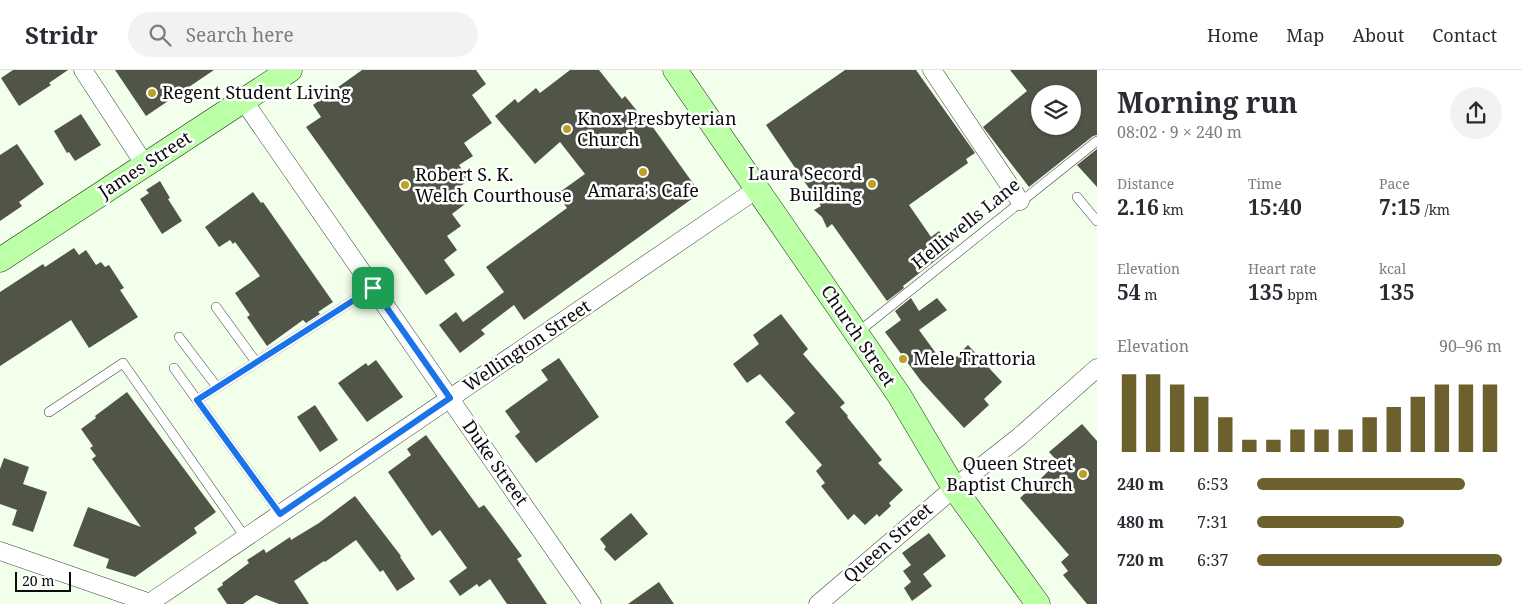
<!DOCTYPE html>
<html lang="en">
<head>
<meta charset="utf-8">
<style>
	body { margin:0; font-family:"Noto Serif",serif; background:#f2f2f3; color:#2b2b33; height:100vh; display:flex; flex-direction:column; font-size:19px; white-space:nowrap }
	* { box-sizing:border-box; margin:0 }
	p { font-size:16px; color:#7c7c81 }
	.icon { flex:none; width:28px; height:28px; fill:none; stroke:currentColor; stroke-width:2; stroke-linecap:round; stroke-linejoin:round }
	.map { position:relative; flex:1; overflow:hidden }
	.sheet { display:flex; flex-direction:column; background:#fff; width:425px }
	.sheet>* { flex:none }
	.buttons { position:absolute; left:1031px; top:15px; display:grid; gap:10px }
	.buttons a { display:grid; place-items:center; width:50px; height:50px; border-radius:50%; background:#fff; box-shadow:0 1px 4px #0004; font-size:25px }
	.scale { position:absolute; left:15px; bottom:12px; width:56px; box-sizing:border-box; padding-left:5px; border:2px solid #0c0c0c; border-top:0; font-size:14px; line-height:18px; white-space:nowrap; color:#0c0c0c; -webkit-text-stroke:4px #fff; paint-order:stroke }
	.pin { position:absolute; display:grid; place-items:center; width:42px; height:42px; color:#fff; margin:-21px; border-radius:10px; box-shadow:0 2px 8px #0006 }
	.round { display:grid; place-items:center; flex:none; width:52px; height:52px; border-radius:26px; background:#f2f2f3 }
	.summary { display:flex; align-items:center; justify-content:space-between; height:85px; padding:0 20px }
	h1 { font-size:28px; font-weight:700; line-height:38px }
	.figures { display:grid; grid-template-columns:repeat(3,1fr); gap:8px; height:85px; padding:5px 20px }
	.figures div { display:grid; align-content:center }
	.figures b { font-size:21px; font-weight:700 }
	.figures small { font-size:14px; font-weight:400 }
	.figures p { font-size:14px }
	.chart { height:140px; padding:10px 20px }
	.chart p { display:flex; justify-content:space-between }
	.chart svg { width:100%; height:90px; margin-top:5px; stroke:#6c602d; stroke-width:6 }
	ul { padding:0 20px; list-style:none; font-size:16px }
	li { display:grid; grid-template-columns:80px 60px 1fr; align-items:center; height:38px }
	li i { height:12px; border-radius:6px; background:#6c602d }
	header { display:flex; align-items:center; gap:30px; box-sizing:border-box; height:70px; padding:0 25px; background:#fff; border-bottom:1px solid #e1e1e2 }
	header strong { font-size:24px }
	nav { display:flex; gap:28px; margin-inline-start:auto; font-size:18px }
	.search { width:350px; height:45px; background:#f2f2f3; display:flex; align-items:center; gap:12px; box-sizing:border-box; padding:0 18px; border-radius:28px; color:#7c7c81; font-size:19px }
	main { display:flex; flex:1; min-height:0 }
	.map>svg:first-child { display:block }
</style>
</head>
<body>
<header>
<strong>Stridr</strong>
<div class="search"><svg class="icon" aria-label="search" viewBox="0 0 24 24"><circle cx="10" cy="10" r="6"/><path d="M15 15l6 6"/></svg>Search here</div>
<nav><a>Home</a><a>Map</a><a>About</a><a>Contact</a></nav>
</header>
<main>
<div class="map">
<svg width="1097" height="534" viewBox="0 0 1097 534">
	<rect width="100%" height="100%" fill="#f2ffeb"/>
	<g fill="#515548" fill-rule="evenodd">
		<path d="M13,0h55l-19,13 2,2 -32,21 -18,-28z"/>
		<path d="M115,0h99l-68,46z"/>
		<path d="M362,0h114l10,14 -14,11 20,28 -28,20 9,13 -14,9 10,15 -14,10 10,14 -13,10 9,12 -14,10 10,14 -13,10 11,15 -29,20 -120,-168 15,-10 -8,-12z"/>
		<path d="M570,0h29l23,29 3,-3 25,31 2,-1 48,67 -176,127 -10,-15 -33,25 4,4 -25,19 -21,-28 17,-13 7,10 41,-30 -18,-25 81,-59 -10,-14 28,-20 -25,-32 -25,22 -40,-48 20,-17 3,4 18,-15 4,5z"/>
		<path d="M845,0h71l59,83 -9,6 2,4 -59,42 22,32 8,-6 11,18 -47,37 1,2 -17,13 -55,-77 -5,4 -5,-11 -8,-7 7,-4 -55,-81z"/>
		<path d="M1010,0h87v65l-4,1 -64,51 -46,-60 44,-36zM1040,24h32v32h-32z"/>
		<path d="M81,44l20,31 -26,16 -6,-9 -2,1 -13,-22z"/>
		<path d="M17,74l27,40 -25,18 3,4 -22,15v-66z"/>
		<path d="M1097,79v38l-20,-22z"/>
		<path d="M160,111l10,17 -2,1 14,22 -20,13 -22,-35 9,-6 -3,-3z"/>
		<path d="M253,122l8,11 2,-1 70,100 -15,10 2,2 -14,9 -3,-3 -36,26 -20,-29 3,-2 -15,-22 25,-17 -25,-34 -2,2 -3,-4 -11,7 -14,-20z"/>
		<path d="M74,178l5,7 7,-5 10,15 5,-3 4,5 4,-2 15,23 -4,2 18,27 -49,31 -18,-28 -71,46v-74l43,-28 2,3z"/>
		<path d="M911,228l8,13 18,-13 10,12 -28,20 27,37 22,-22 34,37 -18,17 5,6 -25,23 -43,-47 -36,-49 16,-12 -6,-9z"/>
		<path d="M781,244l27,35 -5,5 42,49 -5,4 8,9 -1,1 35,43 -4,3 25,27 -14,13 2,3 -12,11 -2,-3 -12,11 -11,-11 -6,6 -27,-34 4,-3 -9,-12 6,-6 -37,-43 10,-9 -35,-39 -13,9 -14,-19 26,-20 -6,-9z"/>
		<path d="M559,288l40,59 -63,46 -21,-27 5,-4 -15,-21 43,-31 -7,-10z"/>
		<path d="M376,290l27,37 -36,25 -29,-39 28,-20 2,3z"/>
		<path d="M127,322l89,120 -22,16 3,5 -62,44 -29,-9 3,-9 -36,-13 15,-39 53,20 -49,-68 4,-3 -6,-8 3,-2 -12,-17 15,-11 -1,-2z"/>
		<path d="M315,335l23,35 -18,12 -23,-35z"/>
		<path d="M1082,354l15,17v163h-10l-24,-29 5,-4 -7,-9 8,-7 -49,-57 38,-36 -9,-10z"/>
		<path d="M426,365l53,73 5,-3 16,21 22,30 -5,3 30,45h-40l-17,-25 -11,8 -2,-3 -17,12 -11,-15 18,-13 -27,-38 -8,6 -44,-64 23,-17 -4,-6z"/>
		<path d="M4,388l25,9 -6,17 24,8 -14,40 -21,-7 5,-15 -17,-6v-35z"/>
		<path d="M355,426l46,60 -1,1 15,22 -18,12 -14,-21 -3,2 -24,-32 -31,22 -1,-1 -30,20 15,23h-30l-23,-9 -13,9h-16l-10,-15 6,-4 -1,-2 27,-20 -2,-3 17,-11 2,4 24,-16 1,3 28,-17z"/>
		<path d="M631,443l17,21 -33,27 -11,-12 2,-2 -6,-8z"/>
		<path d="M929,463l17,23 -23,18 9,12 -20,15 -8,-13 7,-6 -8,-11 8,-6 -9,-12z"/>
		<path d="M659,512l15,22h-46z"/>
	</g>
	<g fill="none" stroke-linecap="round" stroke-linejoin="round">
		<defs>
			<g id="lane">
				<path d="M1077,127l20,24"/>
				<path d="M216,237l40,55"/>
				<path d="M857,263l240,-192"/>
				<path d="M179,267l38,50"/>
				<path d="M174,298l23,32"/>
				<path d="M49,342l74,-49 122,174"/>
				<path d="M280,444l-83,-114 176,-112"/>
			</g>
			<g id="street">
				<path d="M83,0l62,95"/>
				<path d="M932,0l88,131"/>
				<path d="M243,30l349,504"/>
				<path d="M0,481l153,53"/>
				<path d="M148,534l609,-415"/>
				<path d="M818,534l136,-116 65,-51 78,-69"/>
			</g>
			<g id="secondary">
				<path d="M675,0l224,325 55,93 84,116"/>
				<path d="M0,190l290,-190"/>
			</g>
		</defs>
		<use href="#lane" stroke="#3f3f3f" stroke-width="10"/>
		<use href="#street" stroke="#3f3f3f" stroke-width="19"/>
		<use href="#secondary" stroke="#2e2e2e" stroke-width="25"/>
		<use href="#lane" stroke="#fff" stroke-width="9"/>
		<use href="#street" stroke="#fff" stroke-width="18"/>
		<use href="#secondary" stroke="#bbffa6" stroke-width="24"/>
	</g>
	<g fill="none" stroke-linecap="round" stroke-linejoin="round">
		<defs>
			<path id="route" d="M373,218l77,110 -170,116 -83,-114z"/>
		</defs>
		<use href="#route" stroke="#fff" stroke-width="10"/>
		<use href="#route" stroke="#1a73e8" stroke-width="6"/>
	</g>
	<g fill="#bba125" stroke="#fff" stroke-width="2">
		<circle cx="152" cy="23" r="5"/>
		<circle cx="567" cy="59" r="5"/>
		<circle cx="643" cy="102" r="5"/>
		<circle cx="872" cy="114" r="5"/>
		<circle cx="405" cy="115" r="5"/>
		<circle cx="903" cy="289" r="5"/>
		<circle cx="1083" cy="404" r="5"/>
	</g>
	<g text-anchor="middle" stroke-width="5" stroke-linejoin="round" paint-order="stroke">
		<g font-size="18" fill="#0c0c0c" stroke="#fff" text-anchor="start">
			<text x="162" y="29">Regent Student Living</text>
			<text x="577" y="55">Knox Presbyterian<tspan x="577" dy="21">Church</tspan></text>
			<text x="862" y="110" text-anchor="end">Laura Secord<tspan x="862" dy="21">Building</tspan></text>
			<text x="415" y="111">Robert S. K.<tspan x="415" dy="21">Welch Courthouse</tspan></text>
			<text x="643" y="127" text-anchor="middle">Amara's Cafe</text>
			<text x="913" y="295">Mele Trattoria</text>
			<text x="1073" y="400" text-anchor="end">Queen Street<tspan x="1073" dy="21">Baptist Church</tspan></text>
		</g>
		<g font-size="18" fill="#0c0c0c" stroke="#fff">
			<text transform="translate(145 95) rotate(-33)" y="6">James Street</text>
			<text transform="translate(966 154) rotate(-39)" y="6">Helliwells Lane</text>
			<text transform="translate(858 266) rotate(56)" y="6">Church Street</text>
			<text transform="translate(527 276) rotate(-34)" y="6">Wellington Street</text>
			<text transform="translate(495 393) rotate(55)" y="6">Duke Street</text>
			<text transform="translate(888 473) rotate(-41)" y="6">Queen Street</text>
		</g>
	</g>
</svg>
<div class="buttons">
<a><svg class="icon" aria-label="layers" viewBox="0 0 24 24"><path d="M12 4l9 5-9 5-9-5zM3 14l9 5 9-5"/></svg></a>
</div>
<div class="scale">20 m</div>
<div class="pin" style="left:373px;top:218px;background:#1e9e55"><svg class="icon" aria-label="arrive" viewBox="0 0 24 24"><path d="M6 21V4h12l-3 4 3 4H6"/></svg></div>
</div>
<section class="sheet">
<div class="summary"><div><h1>Morning run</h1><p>08:02 · 9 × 240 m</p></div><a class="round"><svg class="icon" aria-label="share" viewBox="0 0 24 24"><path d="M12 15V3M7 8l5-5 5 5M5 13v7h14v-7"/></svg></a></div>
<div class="figures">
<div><p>Distance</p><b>2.16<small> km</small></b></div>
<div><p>Time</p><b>15:40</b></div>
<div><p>Pace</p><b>7:15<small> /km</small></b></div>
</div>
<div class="figures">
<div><p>Elevation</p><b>54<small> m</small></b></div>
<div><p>Heart rate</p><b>135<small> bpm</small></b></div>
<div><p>kcal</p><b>135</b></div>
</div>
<div class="chart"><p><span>Elevation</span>90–96 m</p>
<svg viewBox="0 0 160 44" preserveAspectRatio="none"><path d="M5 44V6M15 44V6M25 44V11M35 44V17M45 44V27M55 44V38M65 44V38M75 44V33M85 44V33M95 44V33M105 44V27M115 44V22M125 44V17M135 44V11M145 44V11M155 44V11"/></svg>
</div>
<ul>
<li><b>240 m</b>6:53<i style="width:85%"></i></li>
<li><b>480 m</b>7:31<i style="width:60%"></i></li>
<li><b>720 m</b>6:37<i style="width:100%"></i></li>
</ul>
</section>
</main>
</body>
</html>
